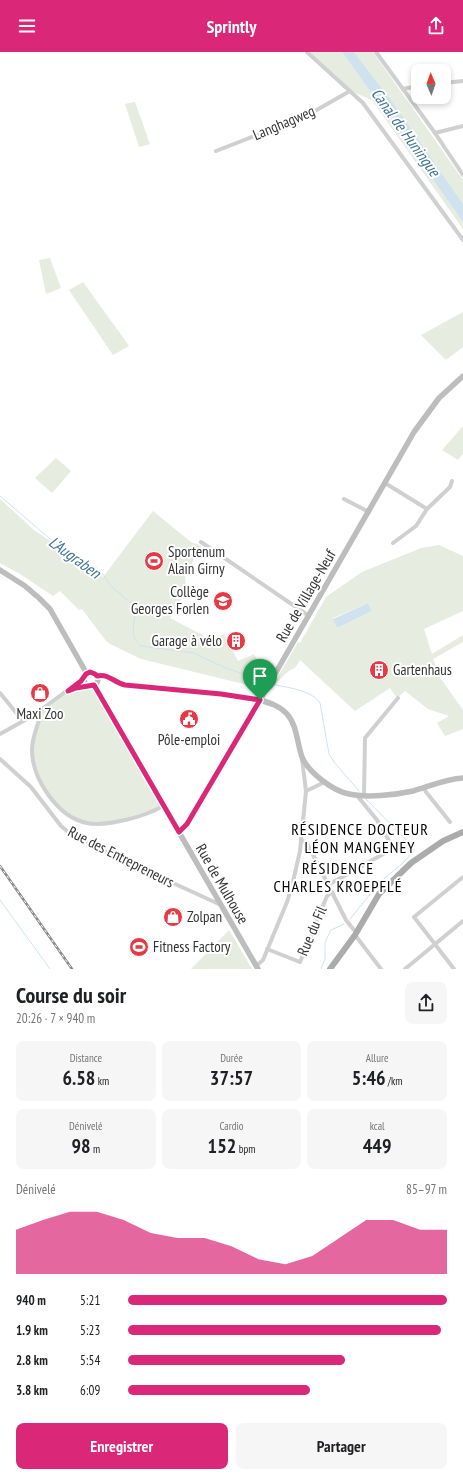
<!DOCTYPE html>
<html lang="fr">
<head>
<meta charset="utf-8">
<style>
	body { margin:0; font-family:"PT Sans Narrow",sans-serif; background:#f6f6f6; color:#202124; height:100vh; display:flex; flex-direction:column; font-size:15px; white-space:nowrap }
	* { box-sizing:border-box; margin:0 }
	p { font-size:13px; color:#757577 }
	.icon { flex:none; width:22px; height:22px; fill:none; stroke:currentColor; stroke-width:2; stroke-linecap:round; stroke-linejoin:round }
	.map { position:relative; height:917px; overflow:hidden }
	.panel { display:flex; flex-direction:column; background:#fff; flex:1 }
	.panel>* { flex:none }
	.needle { width:26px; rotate:358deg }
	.tools { position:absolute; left:411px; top:12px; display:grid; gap:8px }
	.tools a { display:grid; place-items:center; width:40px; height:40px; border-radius:8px; background:#fff; box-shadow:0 2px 6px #0003; font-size:20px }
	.pin { position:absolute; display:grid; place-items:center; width:34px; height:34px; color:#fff; margin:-41px -17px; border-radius:50% 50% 50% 0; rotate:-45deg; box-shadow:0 0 4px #0007 }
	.pin .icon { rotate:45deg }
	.round { display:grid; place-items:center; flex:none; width:42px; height:42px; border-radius:8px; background:#f6f6f6 }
	.overview { display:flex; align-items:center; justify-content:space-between; height:68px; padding:0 16px }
	h1 { font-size:22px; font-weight:700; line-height:30px }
	.stats { display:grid; grid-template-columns:repeat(3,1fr); gap:6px; height:68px; padding:4px 16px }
	.stats div { display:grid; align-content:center; border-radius:8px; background:#f6f6f6; text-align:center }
	.stats b { font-size:20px; font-weight:700 }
	.stats small { font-size:11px; font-weight:400 }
	.stats p { font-size:11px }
	.chart { height:112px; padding:8px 16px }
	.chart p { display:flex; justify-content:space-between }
	.chart svg { width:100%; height:72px; margin-top:4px; fill:#db2777; opacity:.7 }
	.primary-button { display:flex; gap:8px; margin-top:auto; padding:8px 16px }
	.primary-button a { flex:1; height:46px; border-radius:8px; background:#db2777; color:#fff; font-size:16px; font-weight:700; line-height:46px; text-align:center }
	.primary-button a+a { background:#f6f6f6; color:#202124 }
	ul { padding:0 16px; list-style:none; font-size:13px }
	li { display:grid; grid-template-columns:64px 48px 1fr; align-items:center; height:30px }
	li i { height:10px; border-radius:5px; background:#db2777 }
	header { display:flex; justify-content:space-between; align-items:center; height:52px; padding:0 16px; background:#db2777; color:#fff; font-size:18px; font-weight:700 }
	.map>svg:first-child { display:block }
</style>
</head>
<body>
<header><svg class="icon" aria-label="menu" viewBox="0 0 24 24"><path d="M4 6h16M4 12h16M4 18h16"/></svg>Sprintly<svg class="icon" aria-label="share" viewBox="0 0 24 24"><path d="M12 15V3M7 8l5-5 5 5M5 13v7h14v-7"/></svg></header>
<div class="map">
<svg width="463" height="917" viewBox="0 0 463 917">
	<rect width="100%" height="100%" fill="#fff"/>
	<g fill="#e6ecdf" fill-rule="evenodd">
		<path d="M310,0h32l121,170v7l-91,-129 -19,-8z"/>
		<path d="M354,0h19l90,128v24l-69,-100z"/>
		<path d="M135,50l15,42 -11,3 -14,-43z"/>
		<path d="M50,206l11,30 -15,6 -7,-34z"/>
		<path d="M83,230l46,64 -16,9 -44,-65z"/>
		<path d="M463,260v35l-17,13 -25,-25z"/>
		<path d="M463,374v28l-5,6 -16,-10z"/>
		<path d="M56,406l15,13 -19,22 -17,-15z"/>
		<path d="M0,447l34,31 69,47 50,-66 38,31 11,4 -17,29 1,16 -16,27 40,21 14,-5 14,27 16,-7 13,23 -11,10 -115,-28 -31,-15 -4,-3 -24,-32 -3,1 -19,-19 -7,5 -33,-22 -20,-11z"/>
		<path d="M439,493l24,11v55l-39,18 8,25 31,-19v7l-30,17 8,20 22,31v19l-18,7 -8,-13 12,-7 -21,-7 -23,-18 -8,7 -7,-10 -35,23 -55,-51 -5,8c-10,3 -14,12 -23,19l26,-45 2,1 26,-46 36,-25 59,-24zM368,551l4,8 -35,17 -4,-10z"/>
		<path d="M76,636h16l69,119 -55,17 -27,-4 -25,-18 -17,-26 -5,-26 7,-30 -3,-6 32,-23z"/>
		<path d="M229,878l23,39h-61z"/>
	</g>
	<g fill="#cfe2ee">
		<path d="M342,0h12l40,52 69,100v18z"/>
		<path d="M368,551l4,8 -35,17 -4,-9z"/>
	</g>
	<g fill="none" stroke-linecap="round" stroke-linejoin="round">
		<g stroke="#cfe2ee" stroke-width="1">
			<path d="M0,444l49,42 29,20 22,12 10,15 24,21c4,15 -8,28 7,40l53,7 27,13 47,17"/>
			<path d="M271,632c14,3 41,6 49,19l9,51 5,8 25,29"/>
			<path d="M0,848l50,69"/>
			<path d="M350,867l30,-37 23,-19 11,-12 -5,-8 -44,-45"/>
			<path d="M321,917l4,-10v-17l6,-12 13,-6"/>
		</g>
		<g stroke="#d0d0d0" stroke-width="4">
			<path d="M307,0l56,51 100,137"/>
			<path d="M376,0l59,81 28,42"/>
			<path d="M444,31l19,-2"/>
			<path d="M403,37l15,-3"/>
			<path d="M435,81l28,-7"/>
			<path d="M216,99l90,-35 44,-25"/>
			<path d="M385,431l42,26"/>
			<path d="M344,447l25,13"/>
			<path d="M201,490l108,74"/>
			<path d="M393,491l23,-17 11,-17 23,-22 2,-6"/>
			<path d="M97,624c9,-2 11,2 18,6 3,2 7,2 10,3l96,9 39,6 -73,124 -8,8"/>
			<path d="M72,637l18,-3"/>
			<path d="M0,641l23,28"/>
			<path d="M36,662l3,6c-3,10 -7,19 -7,30 0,28 25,67 55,73 20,4 59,-7 76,-17"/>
			<path d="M0,682l34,-19 50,-37"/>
			<path d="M0,707l31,28 30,39 6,5 47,25 107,49"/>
			<path d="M424,736l2,4 24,30"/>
			<path d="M306,739l19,-9"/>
			<path d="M364,743l1,-57 33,-40"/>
			<path d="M301,788l6,3 39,77 8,10"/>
			<path d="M328,833l64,-36v-3l-15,-26 -18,-22v-3"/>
			<path d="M355,883l26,34"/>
			<path d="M267,897l33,13 27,-66 5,-4"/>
			<path d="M256,914l7,-6 24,-58 5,-16 8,-35 6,-60 -4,-32"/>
			<path d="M405,917l58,-48"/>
			<path d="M454,917l-40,-52 49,-40"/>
		</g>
		<g stroke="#bdbdbd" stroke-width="5.5">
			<path d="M463,324l-24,22 -25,34 -154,268c10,3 20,6 27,14 10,11 10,29 15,43 6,15 31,34 47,37 17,4 46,1 64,-3 17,-5 33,-12 50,-13"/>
			<path d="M0,518l25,16 14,12 11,11 37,65"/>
			<circle cx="91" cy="627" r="7"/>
			<path d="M94,633l164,284"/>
		</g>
		<path stroke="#ababab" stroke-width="6" d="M330,917l25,-34 24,-41 32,-31 32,-22 20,-9"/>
		<defs>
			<path id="rail" d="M0,814l72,103"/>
		</defs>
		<use href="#rail" stroke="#888" stroke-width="2.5"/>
		<use href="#rail" stroke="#fff" stroke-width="1" stroke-dasharray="3" stroke-linecap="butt"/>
	</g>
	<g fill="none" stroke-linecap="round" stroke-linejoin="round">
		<defs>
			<path id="route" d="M90,620l5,2 2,2c11,-3 16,6 28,9l96,9 39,6 -73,124 -8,8 -85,-147 -18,3 -8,3 13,-10 5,-7z"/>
		</defs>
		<use href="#route" stroke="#fff" stroke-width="8"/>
		<use href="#route" stroke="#db2777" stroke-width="5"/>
	</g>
	<defs>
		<symbol id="stadium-disc" viewBox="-11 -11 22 22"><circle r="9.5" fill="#e63946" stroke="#fff"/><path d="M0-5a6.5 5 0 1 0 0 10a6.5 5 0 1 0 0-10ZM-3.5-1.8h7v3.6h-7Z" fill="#fff"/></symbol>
		<symbol id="school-disc" viewBox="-11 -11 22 22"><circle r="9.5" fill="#e63946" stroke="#fff"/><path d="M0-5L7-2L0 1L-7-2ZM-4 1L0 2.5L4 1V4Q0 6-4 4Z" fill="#fff"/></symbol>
		<symbol id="building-disc" viewBox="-11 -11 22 22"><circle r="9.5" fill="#e63946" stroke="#fff"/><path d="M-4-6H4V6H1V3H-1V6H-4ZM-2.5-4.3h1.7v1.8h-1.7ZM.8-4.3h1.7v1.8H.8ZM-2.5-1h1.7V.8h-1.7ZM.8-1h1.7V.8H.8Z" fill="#fff"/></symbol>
		<symbol id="shop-disc" viewBox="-11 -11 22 22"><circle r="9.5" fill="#e63946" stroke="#fff"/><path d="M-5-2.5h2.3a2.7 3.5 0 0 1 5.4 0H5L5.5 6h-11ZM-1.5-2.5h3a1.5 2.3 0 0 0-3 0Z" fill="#fff"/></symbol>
		<symbol id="civic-disc" viewBox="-11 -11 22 22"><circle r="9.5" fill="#e63946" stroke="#fff"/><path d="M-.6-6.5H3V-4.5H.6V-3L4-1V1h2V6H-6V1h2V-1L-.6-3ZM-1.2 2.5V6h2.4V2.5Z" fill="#fff"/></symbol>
	</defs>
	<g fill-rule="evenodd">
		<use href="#stadium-disc" x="143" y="498" width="22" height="22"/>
		<use href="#school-disc" x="212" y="538" width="22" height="22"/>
		<use href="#building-disc" x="225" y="578" width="22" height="22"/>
		<use href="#building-disc" x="368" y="607" width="22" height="22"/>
		<use href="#shop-disc" x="29" y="630" width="22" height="22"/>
		<use href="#civic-disc" x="178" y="656" width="22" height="22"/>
		<use href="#shop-disc" x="162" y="854" width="22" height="22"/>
		<use href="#stadium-disc" x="128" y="884" width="22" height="22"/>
	</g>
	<g text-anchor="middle" stroke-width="4" stroke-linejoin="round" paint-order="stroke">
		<g font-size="15" fill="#333" stroke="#fff">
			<text transform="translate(284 71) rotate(-23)" y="5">Langhagweg</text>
			<text transform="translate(306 544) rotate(-60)" y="5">Rue de Village-Neuf</text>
			<text transform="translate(121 805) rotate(27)" y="5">Rue des Entrepreneurs</text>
			<text transform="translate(222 832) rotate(60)" y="5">Rue de Mulhouse</text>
			<text transform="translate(312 879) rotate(-67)" y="5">Rue du Fil</text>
		</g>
		<g font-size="15" fill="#333" stroke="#fff" text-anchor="start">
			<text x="168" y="505">Sportenum<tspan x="168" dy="17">Alain Girny</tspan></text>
			<text x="209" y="545" text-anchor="end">Collège<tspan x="209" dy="17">Georges Forlen</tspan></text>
			<text x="222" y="594" text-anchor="end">Garage à vélo</text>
			<text x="393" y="623">Gartenhaus</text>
			<text x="40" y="667" text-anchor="middle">Maxi Zoo</text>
			<text x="189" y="693" text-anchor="middle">Pôle-emploi</text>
			<text x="187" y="870">Zolpan</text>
			<text x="153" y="900">Fitness Factory</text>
		</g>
		<g font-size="16" font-style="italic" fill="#3f7597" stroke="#fff">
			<text transform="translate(406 80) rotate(54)" y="6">Canal de Huningue</text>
			<text transform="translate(75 505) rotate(36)" y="6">L'Augraben</text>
		</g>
		<g font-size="16" letter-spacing="1" fill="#000" stroke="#fff">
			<text x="360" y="783">RÉSIDENCE DOCTEUR<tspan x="360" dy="18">LÉON MANGENEY</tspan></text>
			<text x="338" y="822">RÉSIDENCE<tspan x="338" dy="18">CHARLES KROEPFLÉ</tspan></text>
		</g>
	</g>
</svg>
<div class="tools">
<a><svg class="needle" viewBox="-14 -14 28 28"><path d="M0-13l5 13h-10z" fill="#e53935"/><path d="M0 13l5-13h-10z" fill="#757577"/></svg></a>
</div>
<div class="pin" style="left:260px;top:648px;background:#1e9e55"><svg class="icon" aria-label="arrive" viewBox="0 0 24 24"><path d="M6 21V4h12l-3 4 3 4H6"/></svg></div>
</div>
<section class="panel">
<div class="overview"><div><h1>Course du soir</h1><p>20:26 · 7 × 940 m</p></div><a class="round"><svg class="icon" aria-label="share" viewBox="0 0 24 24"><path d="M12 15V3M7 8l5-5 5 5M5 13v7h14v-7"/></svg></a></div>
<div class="stats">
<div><p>Distance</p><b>6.58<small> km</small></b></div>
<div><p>Durée</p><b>37:57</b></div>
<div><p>Allure</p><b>5:46<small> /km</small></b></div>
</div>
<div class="stats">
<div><p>Dénivelé</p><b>98<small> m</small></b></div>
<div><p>Cardio</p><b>152<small> bpm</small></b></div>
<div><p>kcal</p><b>449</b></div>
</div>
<div class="chart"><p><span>Dénivelé</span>85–97 m</p>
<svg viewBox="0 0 160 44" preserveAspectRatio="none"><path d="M0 44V17L10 11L20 6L30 6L40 11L50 19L60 22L70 22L80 27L90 35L100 38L110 33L120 22L130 11L140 11L150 17L160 17V44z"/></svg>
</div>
<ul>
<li><b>940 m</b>5:21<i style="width:100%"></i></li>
<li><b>1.9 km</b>5:23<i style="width:98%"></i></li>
<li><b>2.8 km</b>5:54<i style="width:68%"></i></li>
<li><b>3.8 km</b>6:09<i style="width:57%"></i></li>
</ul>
<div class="primary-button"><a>Enregistrer</a><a>Partager</a></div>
</section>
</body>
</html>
